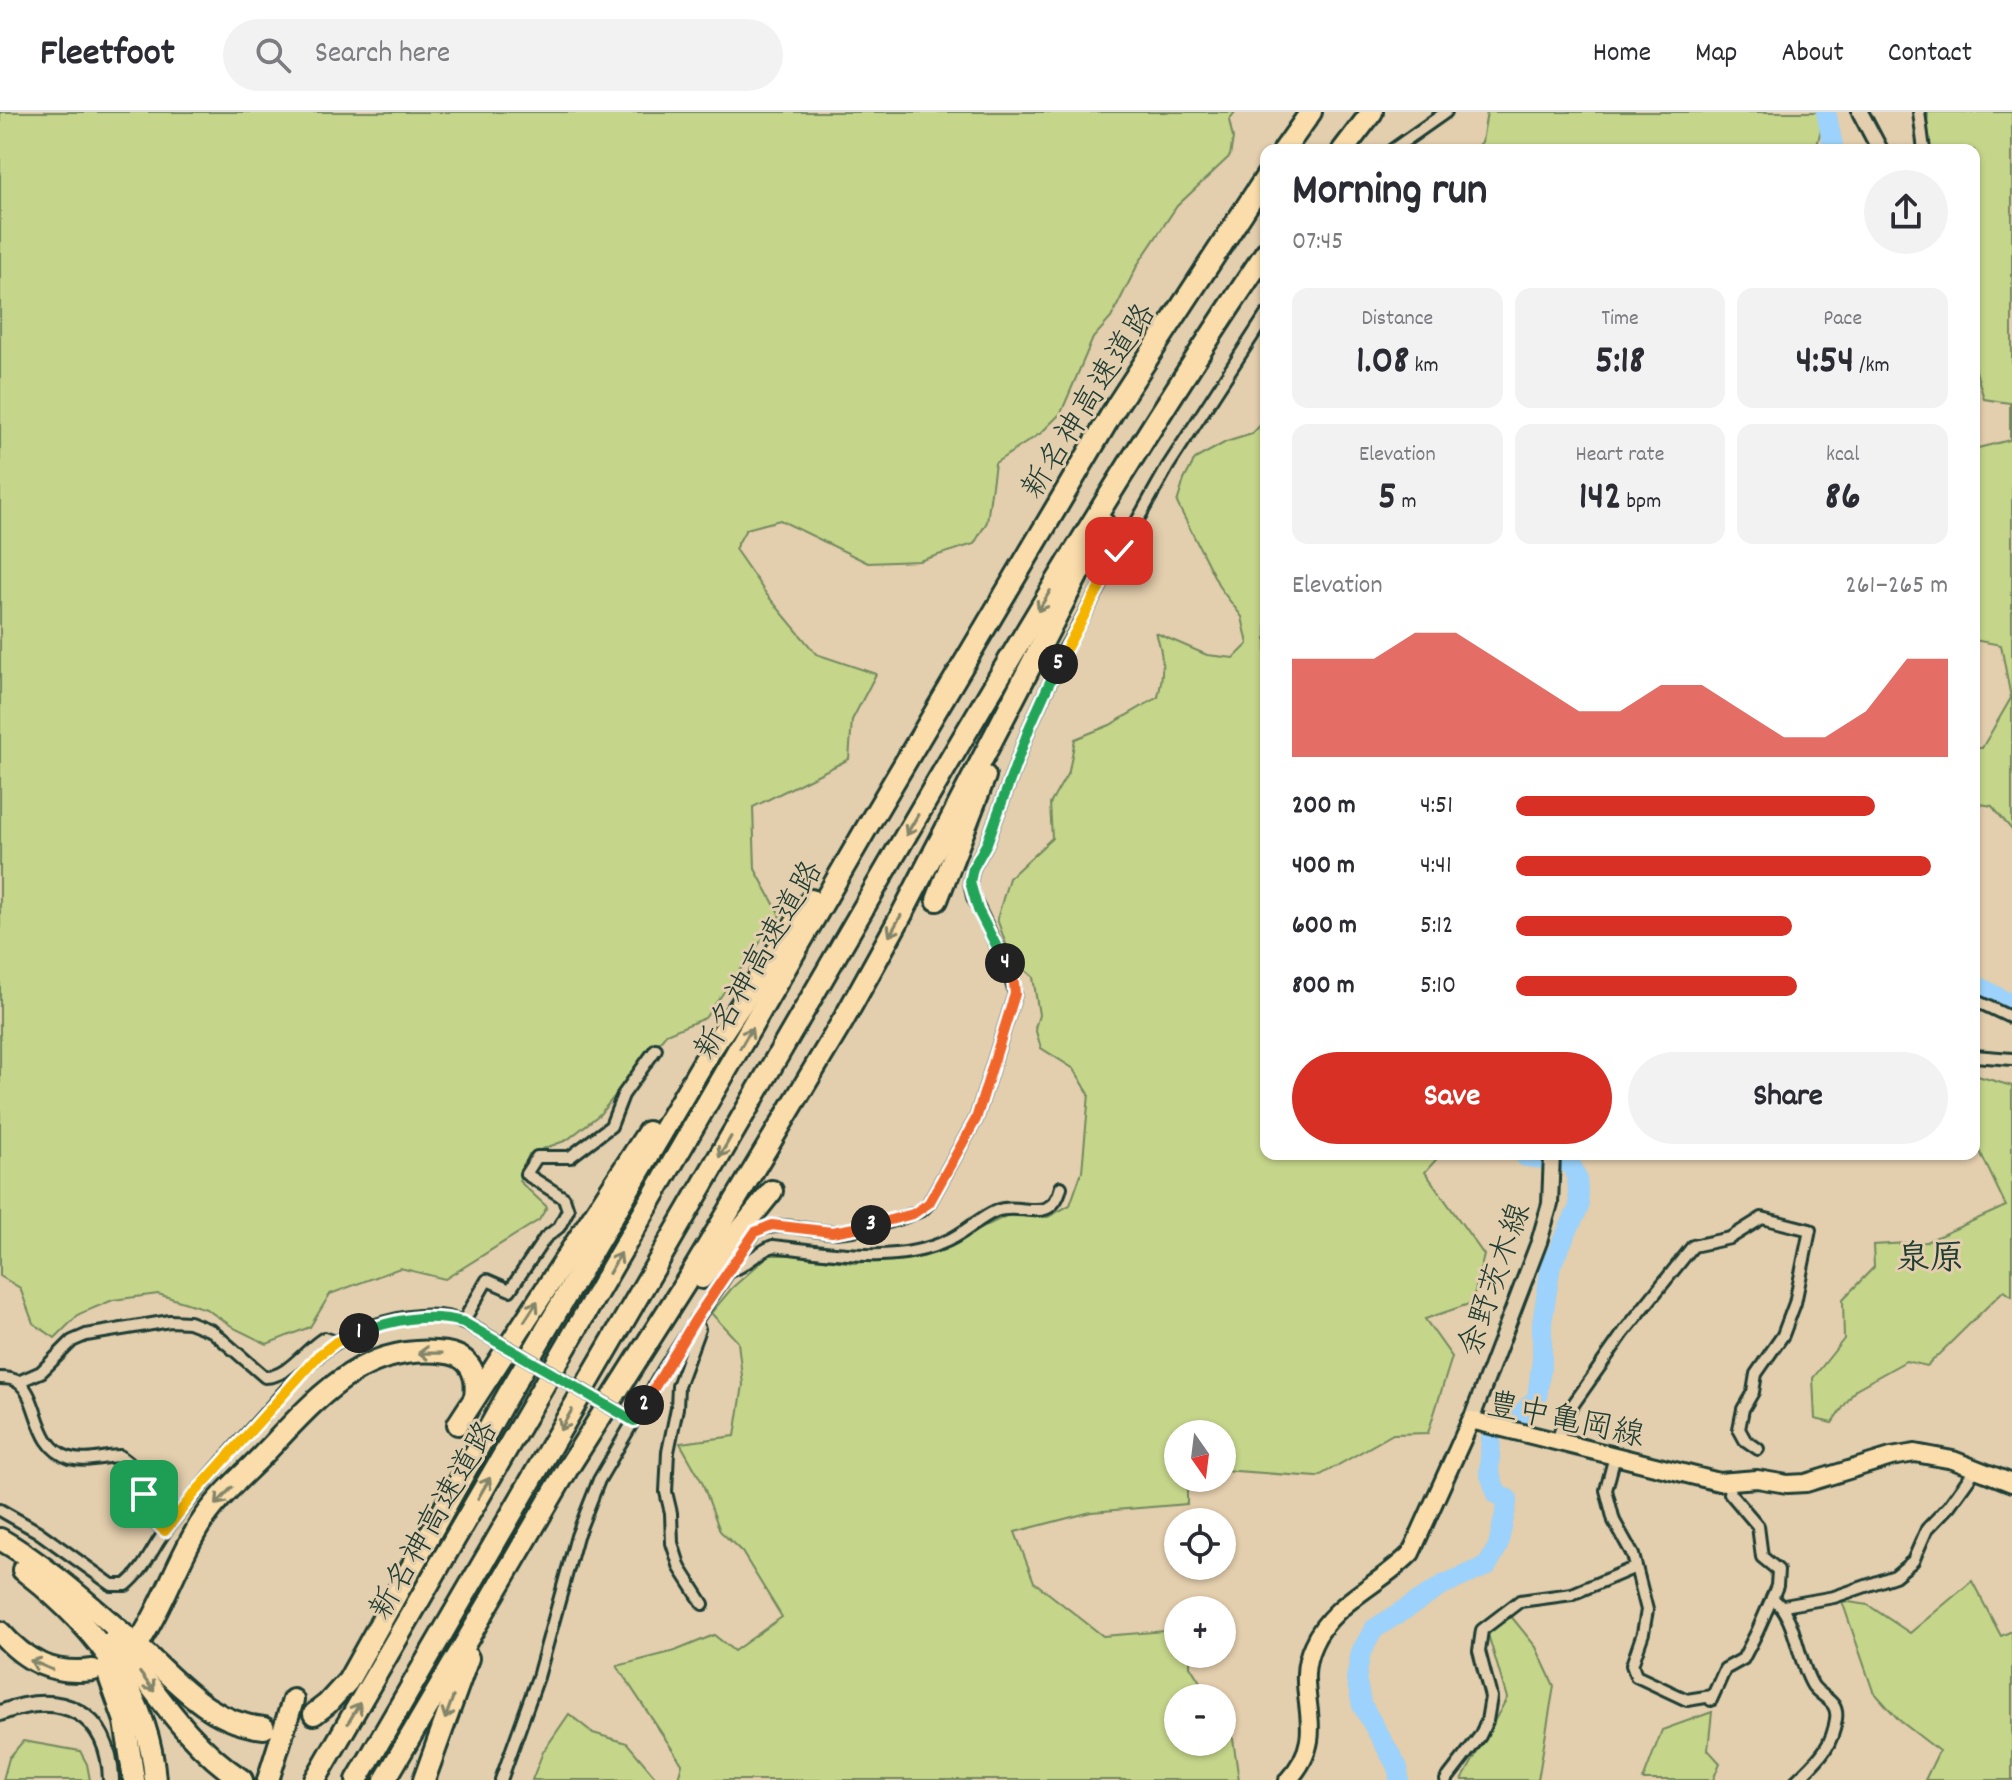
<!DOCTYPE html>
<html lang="en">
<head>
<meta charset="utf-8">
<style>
	body { margin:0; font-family:Dekko,"Klee One",sans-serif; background:#f2f2f3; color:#2b2b33; height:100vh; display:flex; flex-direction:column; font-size:30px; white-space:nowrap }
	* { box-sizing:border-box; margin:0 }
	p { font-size:26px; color:#7c7c81 }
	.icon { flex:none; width:44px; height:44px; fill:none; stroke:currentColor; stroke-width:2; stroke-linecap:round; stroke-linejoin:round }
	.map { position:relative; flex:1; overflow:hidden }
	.drawer { position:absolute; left:1260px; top:32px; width:720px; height:1016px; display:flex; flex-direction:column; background:#fff; border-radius:16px; box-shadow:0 2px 6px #0004 }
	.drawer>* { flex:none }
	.needle { width:52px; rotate:166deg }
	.controls { position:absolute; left:1164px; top:1308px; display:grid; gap:16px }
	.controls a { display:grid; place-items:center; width:72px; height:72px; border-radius:50%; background:#fff; box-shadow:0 2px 6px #0004; font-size:40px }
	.pin { position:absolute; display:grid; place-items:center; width:68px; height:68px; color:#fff; margin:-34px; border-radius:16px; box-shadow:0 4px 12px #0006 }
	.km { position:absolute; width:40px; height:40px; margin:-20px; border-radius:50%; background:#222; color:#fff; font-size:22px; line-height:40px; text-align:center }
	.round { display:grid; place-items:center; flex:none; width:84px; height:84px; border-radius:42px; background:#f2f2f3 }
	.overview { display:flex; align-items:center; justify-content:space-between; height:136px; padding:0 32px }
	h1 { font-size:44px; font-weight:700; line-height:60px }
	.metrics { display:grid; grid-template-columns:repeat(3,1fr); gap:12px; height:136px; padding:8px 32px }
	.metrics div { display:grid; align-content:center; border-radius:16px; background:#f2f2f3; text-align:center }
	.metrics b { font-size:40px; font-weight:700 }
	.metrics small { font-size:22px; font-weight:400 }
	.metrics p { font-size:22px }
	.chart { height:224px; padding:16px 32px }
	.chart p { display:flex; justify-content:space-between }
	.chart svg { width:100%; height:144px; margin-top:8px; fill:#d93025; opacity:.7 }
	.button { display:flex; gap:16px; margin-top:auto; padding:16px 32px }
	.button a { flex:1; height:92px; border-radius:48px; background:#d93025; color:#fff; font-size:32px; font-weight:700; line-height:92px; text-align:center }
	.button a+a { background:#f2f2f3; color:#2b2b33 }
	ul { padding:0 32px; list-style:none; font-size:26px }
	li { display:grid; grid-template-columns:128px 96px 1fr; align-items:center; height:60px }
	li i { height:20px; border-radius:10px; background:#d93025 }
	header { display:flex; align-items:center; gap:48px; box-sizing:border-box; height:112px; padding:0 40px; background:#fff; border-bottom:2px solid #e1e1e2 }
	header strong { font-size:38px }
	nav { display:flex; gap:44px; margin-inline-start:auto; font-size:28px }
	.search { width:560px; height:72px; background:#f2f2f3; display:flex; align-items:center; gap:20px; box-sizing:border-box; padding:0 28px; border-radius:44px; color:#7c7c81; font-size:30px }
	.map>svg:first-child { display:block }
</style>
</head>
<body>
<header>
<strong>Fleetfoot</strong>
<div class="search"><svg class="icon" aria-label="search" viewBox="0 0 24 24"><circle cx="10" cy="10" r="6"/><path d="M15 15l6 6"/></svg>Search here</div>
<nav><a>Home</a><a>Map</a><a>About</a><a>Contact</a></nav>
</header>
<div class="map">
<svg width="2012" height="1668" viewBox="0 0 2012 1668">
	<rect width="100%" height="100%" fill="#e3cead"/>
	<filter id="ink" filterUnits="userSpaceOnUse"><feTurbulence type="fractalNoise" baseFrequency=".0125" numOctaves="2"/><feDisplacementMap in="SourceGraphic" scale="16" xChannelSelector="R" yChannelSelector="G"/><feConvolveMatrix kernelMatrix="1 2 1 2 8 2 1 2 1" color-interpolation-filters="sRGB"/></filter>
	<g filter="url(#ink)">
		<g fill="#c5d58a" stroke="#72895f" stroke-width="2">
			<path d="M0,0h1235l-6,8 4,18 -3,18 -53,50 -39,58 -27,54 -18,20 -32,75 -20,20 -46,30 -8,59 -13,22 -55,17 -51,2 -88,-43 -34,9 -11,20 32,46 49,59 60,20 -24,46 -3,39 -96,48 2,62 25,46 -75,103 -39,16 -66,80 -33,26 -38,14 -10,27 28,26 -8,13 -94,59 -45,-11 -70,26 -20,33 -43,17 -31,-15 -30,-20 -48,-15 -45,6 -34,14 -24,24 -22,-15 -13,-35 -20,-12z"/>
			<path d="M1487,0h338l-9,38h-342l8,-8z"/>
			<path d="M1928,0h84v718l-20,-24 -18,-3v-55h8l29,-50 -10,-53 -27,-5v-191l36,-9v-37l-26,-4 -10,-35v-214h-49z"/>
			<path d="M1266,307v735h175l-16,18 59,83 -12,48 -47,16 27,38 -24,76 -35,1 -76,43 -95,-7v-36h-44v44h9v26l-96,8 -76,20 19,50 69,54 75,-6v24h12v12l20,32h-32v44h44v-25l10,15 7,48h-707l11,-28 26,-38 24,19 34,10 31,37 20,-2 4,-14 -65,-98 58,-15 39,-16 20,16 48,-34 -40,-65 -22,-21 -18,-49 -22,-39 55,-7 8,-51 -5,-43 -27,-29 21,-25 37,-33h24l61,8 69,-6 85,-42 40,2 22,-12 12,-34 7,-77 -15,-25 -33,-21 -6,-20 4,-13 -6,-38 -22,-19 -14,-39 12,-41 43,-40 -2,-34 19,-33 6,-32 35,-14 48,-28c6,-24 6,-41 -2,-64l51,22 27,3 14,-14 -6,-27 -22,-29 -43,-85 7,-23 11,-21 31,-17 26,-8z"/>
			<path d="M1974,963l38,11v210l-9,-5 -76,75 -21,-5 -50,28 -24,34 -17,-4 -2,-41 31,-39 -1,-40 31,-32 -1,-22 53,-3 80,-36 -32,-67z"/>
			<path d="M1972,1469l29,55 11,-5v149h-87l14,-29 -40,-31 -26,-29 -31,-90 26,4 42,28z"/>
			<path d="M1510,1503l26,32 18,39 -16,94h-76l45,-82 -22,-74z"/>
			<path d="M1712,1600l-4,38 12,13 -7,17h-70l19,-50z"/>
			<path d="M23,1629l57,10 7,13 3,16h-87l6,-22z"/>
		</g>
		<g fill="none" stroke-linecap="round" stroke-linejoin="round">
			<g stroke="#9cd2fb" stroke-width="20">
				<path d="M1826,0l8,38"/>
				<path d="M1974,872l38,21"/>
				<path d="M1520,1303l17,-17 5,-39v-36l9,-58 28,-58 -2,-29 -7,-16 -44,-5 -1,-3"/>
				<path d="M1399,1668l-1,-12 -36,-63 -6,-26 5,-27 13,-23 71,-45 42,-18 11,-20 10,-47 -11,-5 -8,-22 2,-33"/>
			</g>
			<defs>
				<g id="street">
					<path d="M1919,0l5,38"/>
					<path d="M1392,38l54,-38"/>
					<path d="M1974,888l38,18"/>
					<path d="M1974,944l38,3"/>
					<path d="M731,1159c17,-6 26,-19 42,-25 56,6 122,20 176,-6 16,-7 30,-22 47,-29 25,-10 55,16 65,-24"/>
					<path d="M695,1208l4,9 -21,57 -1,22 -9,44 -2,40 5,21 1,30 8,25 23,36"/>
					<path d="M463,1210l24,-42 23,10 35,-52 14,-11 9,-17 -4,-12 -38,-24 11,-17h33l41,-31 12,-31 33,-46"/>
					<path d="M0,1266c5,0 14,1 18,4 22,15 15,65 52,76 17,5 34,-2 50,-2l9,7 6,23 15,17 7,21 8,7"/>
					<path d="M18,1270l23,-10 31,-31 14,-6 84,-14 19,1 23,9 53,46c23,0 39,-27 59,-39l12,4"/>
					<path d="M1557,1330l8,-26 59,-84 69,-86 37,-8 32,-20 48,12 -15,73 -12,32 -27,39 -3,18 -10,17 -4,20 6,11 13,9"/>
					<path d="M1615,1344l-9,34 8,31 19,34 14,55 -4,23 -11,32 4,11 51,24 25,-4"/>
					<path d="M1727,1369l3,12 28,33 4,31 16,13 -1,16 -5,12c25,18 24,61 41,88 9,12 26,15 23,33 -4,30 -20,42 -39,61"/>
					<path d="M0,1398l37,21 75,54h14c19,-15 27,-39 43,-59 31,-40 65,-78 100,-117 20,-22 39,-48 65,-65 27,-18 73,-31 105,-28 15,1 28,8 40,15"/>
					<path d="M1784,1494l50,-9 61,-21 18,-15 14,-32 22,-23 28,-39"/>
					<path d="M1711,1588l14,-31 18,-10 14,-27 15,-34"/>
					<path d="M501,1668l37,-103 39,-141 22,-56 66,-113 90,-135c24,-14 54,1 81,0 24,-1 64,-12 86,-22l7,-7 47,-84 39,-125 -6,-22 -36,-75 -3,-15 3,-14 14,-25 43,-117 35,-77 103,-183 98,-151"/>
					<path d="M1446,1668l34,-44 7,-15 4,-24 -12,-46 3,-21 38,-29 52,-7 64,-27"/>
				</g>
				<g id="secondary">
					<path d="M1860,0l20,38"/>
					<path d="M1471,1308l68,-178 11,-38 2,-50"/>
					<path d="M0,1601c61,-23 109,-2 111,67"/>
				</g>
				<path id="primary" d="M1288,1668c46,-49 2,-86 25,-135 18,-42 67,-60 98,-92l60,-133 248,62 38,-3 30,5 19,-1 85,-26 24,-4 38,7 59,23"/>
				<g id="highway">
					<path d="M1284,38l27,-38"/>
					<path d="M1343,38l29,-38"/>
					<path d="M937,788l48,-124"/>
					<path d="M702,1166l70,-87"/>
					<path d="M458,1312l190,-292"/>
					<path d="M0,1427c49,28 94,70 137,107 39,34 71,77 127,82"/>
					<path d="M23,1458c67,52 126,122 132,210"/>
					<path d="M0,1520c26,30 53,43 93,38"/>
					<path d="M114,1527c40,49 73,105 128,141"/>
					<path d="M141,1527c23,-36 36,-77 58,-113 16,-26 40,-47 61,-68 53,-55 100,-117 187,-105 24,4 31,22 28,44"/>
					<path d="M106,1556l19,53 9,59"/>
					<path d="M314,1602l13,-10 21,-23 159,-285 203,-345 101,-151"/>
					<path d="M268,1668l25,-80"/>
					<path d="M315,1668l555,-958 247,-417 149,-228"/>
					<path d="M357,1668c156,-268 311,-536 467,-804 142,-245 284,-489 442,-724"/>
					<path d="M385,1668l183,-312 125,-197 151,-252 58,-105 202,-390"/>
					<path d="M424,1668l44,-122"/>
				</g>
			</defs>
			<use href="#street" stroke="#1f3d34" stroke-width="16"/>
			<use href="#secondary" stroke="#1f3d34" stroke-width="20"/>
			<use href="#primary" stroke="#1f3d34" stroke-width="22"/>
			<use href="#highway" stroke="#1f3d34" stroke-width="26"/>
			<use href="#street" stroke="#e3cead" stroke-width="10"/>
			<use href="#secondary" stroke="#e3cead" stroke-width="14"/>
			<use href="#primary" stroke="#faddab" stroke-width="16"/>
			<use href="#highway" stroke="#faddab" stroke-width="20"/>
			<defs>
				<path id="street-bridge" d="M479,1219l145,84"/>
			</defs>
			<use href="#street-bridge" stroke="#1f3d34" stroke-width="16" stroke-linecap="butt"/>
			<use href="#street-bridge" stroke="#e3cead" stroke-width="10"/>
		</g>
		<defs><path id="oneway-shaft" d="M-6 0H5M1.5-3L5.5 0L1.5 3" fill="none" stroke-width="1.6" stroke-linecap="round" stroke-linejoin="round" transform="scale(2)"/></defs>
		<g stroke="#82856a">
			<use href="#oneway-shaft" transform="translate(1044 489) rotate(121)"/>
			<use href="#oneway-shaft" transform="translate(912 713) rotate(120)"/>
			<use href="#oneway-shaft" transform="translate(895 814) rotate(119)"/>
			<use href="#oneway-shaft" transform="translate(746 926) rotate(-60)"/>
			<use href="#oneway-shaft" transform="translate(725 1035) rotate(120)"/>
			<use href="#oneway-shaft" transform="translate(615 1151) rotate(-60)"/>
			<use href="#oneway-shaft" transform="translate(531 1199) rotate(-57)"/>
			<use href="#oneway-shaft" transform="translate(430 1241) rotate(-179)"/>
			<use href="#oneway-shaft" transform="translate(566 1308) rotate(120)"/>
			<use href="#oneway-shaft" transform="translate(484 1376) rotate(-60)"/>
			<use href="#oneway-shaft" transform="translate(224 1384) rotate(132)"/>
			<use href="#oneway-shaft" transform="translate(41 1553) rotate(-157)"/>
			<use href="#oneway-shaft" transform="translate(147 1570) rotate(53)"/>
			<use href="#oneway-shaft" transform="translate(449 1596) rotate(110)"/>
			<use href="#oneway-shaft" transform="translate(354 1601) rotate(-60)"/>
		</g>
	</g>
	<g fill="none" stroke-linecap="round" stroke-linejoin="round" filter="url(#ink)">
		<defs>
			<path id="split-1" d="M144,1382l13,30 8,7 28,-36 125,-139 18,-14 23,-9"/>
			<path id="split-2" d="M359,1221c35,-14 68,-20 104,-11l171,99 10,-16"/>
			<path id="split-3" d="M644,1293l51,-85 60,-88 17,-7 60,7 39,-7"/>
			<path id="split-4" d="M871,1113l42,-11 16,-11 47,-84 39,-125 -1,-11 -9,-20"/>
			<path id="split-5" d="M1005,851l-27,-53 -8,-28 3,-14 14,-25 43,-117 28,-62"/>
			<path id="split-6" d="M1058,552l61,-113"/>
		</defs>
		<use href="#split-1" stroke="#fff" stroke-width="16"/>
		<use href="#split-2" stroke="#fff" stroke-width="16"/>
		<use href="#split-3" stroke="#fff" stroke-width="16"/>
		<use href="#split-4" stroke="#fff" stroke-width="16"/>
		<use href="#split-5" stroke="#fff" stroke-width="16"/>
		<use href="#split-6" stroke="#fff" stroke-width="16"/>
		<use href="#split-1" stroke="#f5b400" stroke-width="10"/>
		<use href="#split-2" stroke="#22a559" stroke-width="10"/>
		<use href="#split-3" stroke="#f0652b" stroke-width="10"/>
		<use href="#split-4" stroke="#f0652b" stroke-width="10"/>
		<use href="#split-5" stroke="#22a559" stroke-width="10"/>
		<use href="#split-6" stroke="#f5b400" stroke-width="10"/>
	</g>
	<g text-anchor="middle" stroke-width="6" stroke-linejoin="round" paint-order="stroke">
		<g font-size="32" fill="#1f3d34" stroke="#e3cead">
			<text transform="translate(1087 288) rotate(-58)" y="11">新名神高速道路</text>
			<text transform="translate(757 847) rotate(-60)" y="11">新名神高速道路</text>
			<text transform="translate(1493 1167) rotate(-71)" y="11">余野茨木線</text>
			<text transform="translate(1566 1306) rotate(12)" y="11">豊中亀岡線</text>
			<text transform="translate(432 1407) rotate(-60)" y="11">新名神高速道路</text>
		</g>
		<g font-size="34" font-weight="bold" fill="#1f3d34" stroke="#e3cead">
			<text x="1930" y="1156">泉原</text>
		</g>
	</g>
</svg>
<div class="controls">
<a><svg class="needle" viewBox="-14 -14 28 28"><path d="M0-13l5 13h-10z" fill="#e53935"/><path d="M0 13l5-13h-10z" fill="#7c7c81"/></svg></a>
<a><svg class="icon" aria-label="locate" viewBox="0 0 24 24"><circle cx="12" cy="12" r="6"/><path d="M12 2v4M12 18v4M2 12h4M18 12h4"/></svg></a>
<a>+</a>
<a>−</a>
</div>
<div class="pin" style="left:144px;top:1382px;background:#1e9e55"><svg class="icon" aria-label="arrive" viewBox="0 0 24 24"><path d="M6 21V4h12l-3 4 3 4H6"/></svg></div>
<div class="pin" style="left:1119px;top:439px;background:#d93025"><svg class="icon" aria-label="check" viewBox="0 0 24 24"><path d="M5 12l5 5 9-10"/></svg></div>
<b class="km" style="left:359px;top:1221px">1</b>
<b class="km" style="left:644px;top:1293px">2</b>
<b class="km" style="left:871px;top:1113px">3</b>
<b class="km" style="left:1005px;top:851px">4</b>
<b class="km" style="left:1058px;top:552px">5</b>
<section class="drawer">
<div class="overview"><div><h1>Morning run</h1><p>07:45</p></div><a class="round"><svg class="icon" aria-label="share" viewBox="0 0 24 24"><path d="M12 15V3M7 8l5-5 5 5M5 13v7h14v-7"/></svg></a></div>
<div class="metrics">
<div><p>Distance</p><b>1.08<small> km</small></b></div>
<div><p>Time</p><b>5:18</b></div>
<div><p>Pace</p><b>4:54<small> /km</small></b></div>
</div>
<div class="metrics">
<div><p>Elevation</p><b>5<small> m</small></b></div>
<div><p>Heart rate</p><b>142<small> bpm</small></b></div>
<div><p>kcal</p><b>86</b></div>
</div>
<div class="chart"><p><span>Elevation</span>261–265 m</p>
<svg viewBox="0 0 160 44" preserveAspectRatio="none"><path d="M0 44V14L10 14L20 14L30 6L40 6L50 14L60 22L70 30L80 30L90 22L100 22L110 30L120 38L130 38L140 30L150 14L160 14V44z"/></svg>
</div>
<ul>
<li><b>200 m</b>4:51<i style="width:83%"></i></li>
<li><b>400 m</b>4:41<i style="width:96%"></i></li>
<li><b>600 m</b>5:12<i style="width:64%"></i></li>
<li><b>800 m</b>5:10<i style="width:65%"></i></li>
</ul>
<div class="button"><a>Save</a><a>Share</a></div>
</section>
</div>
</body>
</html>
